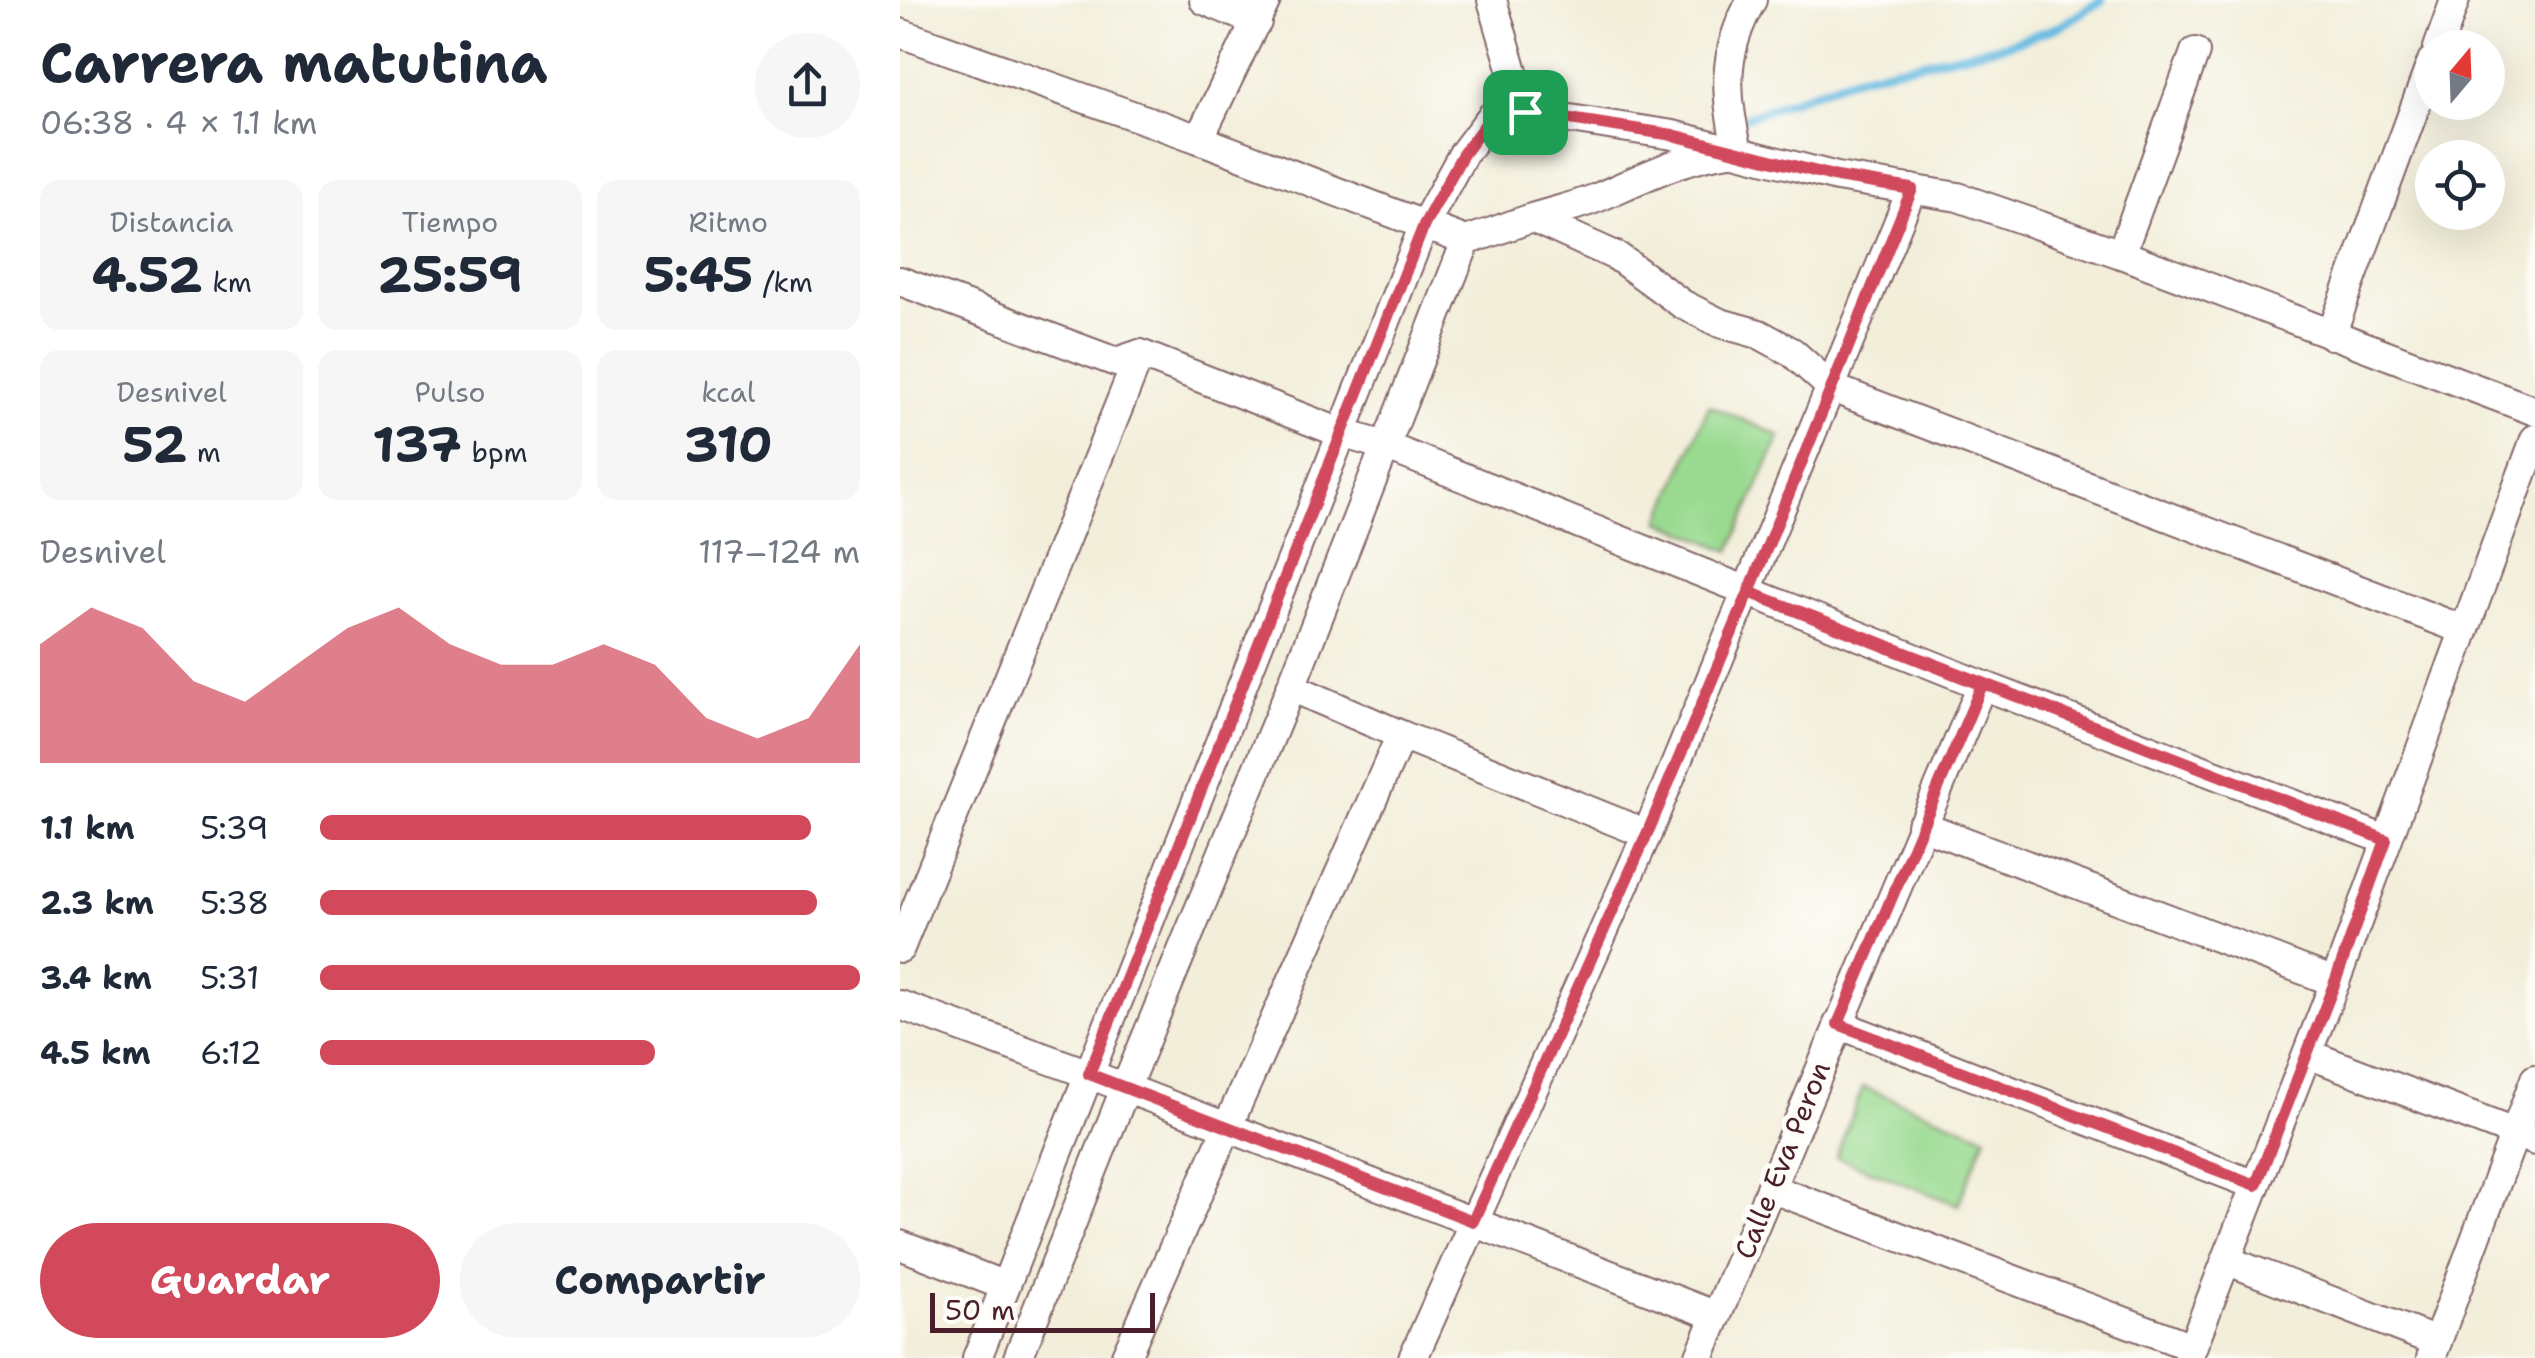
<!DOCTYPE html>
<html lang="es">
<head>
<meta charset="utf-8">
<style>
	body { margin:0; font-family:"Shantell Sans",sans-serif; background:#f6f6f7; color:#1f2937; height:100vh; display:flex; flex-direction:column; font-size:38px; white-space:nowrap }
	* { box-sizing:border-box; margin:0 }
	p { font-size:32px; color:#747a83 }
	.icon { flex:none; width:55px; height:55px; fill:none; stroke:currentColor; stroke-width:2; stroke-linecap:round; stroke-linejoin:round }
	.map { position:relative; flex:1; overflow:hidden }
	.sheet { display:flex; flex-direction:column; background:#fff; width:900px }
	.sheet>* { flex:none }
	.needle { width:65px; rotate:19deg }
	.buttons { position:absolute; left:1515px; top:30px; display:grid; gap:20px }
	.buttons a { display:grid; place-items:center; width:90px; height:90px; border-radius:50%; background:#fff; box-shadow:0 10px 40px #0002; font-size:50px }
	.scale { position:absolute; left:30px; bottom:25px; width:225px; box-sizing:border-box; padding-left:10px; border:5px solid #4a1f2b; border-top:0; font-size:28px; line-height:35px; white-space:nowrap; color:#4a1f2b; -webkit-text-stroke:8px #fdfcf7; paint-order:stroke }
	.pin { position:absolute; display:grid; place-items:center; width:85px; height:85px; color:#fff; margin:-42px; border-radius:20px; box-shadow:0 5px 15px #0006 }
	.round { display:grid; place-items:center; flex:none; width:105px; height:105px; border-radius:52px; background:#f6f6f7 }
	.overview { display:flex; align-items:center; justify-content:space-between; height:170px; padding:0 40px }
	h1 { font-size:55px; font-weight:700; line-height:75px }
	.figures { display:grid; grid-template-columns:repeat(3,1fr); gap:15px; height:170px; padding:10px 40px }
	.figures div { display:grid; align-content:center; border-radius:20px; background:#f6f6f7; text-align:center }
	.figures b { font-size:50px; font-weight:700 }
	.figures small { font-size:28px; font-weight:400 }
	.figures p { font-size:28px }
	.chart { height:280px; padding:20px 40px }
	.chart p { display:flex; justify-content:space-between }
	.chart svg { width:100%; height:180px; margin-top:10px; fill:#d1495b; opacity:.7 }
	.action { display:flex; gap:20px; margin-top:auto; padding:20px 40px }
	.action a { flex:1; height:115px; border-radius:60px; background:#d1495b; color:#fff; font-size:40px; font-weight:700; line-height:115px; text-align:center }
	.action a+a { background:#f6f6f7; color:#1f2937 }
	ul { padding:0 40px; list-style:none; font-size:32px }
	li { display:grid; grid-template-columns:160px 120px 1fr; align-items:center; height:75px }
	li i { height:25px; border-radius:12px; background:#d1495b }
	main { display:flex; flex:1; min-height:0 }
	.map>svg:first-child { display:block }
</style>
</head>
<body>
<main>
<section class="sheet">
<div class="overview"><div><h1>Carrera matutina</h1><p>06:38 · 4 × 1.1 km</p></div><a class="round"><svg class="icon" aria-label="share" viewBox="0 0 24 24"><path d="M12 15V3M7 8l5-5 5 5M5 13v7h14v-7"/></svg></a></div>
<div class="figures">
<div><p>Distancia</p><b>4.52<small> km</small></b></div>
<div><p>Tiempo</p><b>25:59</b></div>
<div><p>Ritmo</p><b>5:45<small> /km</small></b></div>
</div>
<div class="figures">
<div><p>Desnivel</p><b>52<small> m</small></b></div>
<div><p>Pulso</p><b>137<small> bpm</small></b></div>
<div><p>kcal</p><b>310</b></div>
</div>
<div class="chart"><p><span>Desnivel</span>117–124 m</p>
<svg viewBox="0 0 160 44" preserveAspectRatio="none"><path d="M0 44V15L10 6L20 11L30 24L40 29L50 20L60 11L70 6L80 15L90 20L100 20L110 15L120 20L130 33L140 38L150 33L160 15V44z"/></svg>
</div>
<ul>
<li><b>1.1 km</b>5:39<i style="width:91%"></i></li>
<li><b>2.3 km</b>5:38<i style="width:92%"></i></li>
<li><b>3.4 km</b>5:31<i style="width:100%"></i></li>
<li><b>4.5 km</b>6:12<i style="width:62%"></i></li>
</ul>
<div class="action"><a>Guardar</a><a>Compartir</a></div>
</section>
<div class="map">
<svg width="1635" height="1358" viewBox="0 0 1635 1358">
	<rect width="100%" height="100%" fill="#fdfcf7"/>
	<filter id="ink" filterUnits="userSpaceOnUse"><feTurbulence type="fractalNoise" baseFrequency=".01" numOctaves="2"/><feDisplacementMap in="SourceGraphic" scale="20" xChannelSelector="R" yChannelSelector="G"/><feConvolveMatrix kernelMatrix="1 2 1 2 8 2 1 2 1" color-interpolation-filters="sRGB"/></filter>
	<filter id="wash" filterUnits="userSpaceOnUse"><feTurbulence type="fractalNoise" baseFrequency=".0048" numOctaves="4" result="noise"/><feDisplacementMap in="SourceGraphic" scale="40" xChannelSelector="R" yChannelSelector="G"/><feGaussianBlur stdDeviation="2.25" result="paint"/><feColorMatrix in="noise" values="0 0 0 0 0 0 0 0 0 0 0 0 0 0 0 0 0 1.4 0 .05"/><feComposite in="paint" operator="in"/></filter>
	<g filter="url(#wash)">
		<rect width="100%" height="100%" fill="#f2eeda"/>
		<g fill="#99da90" stroke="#727c5e" stroke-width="2.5">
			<path d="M809,405l71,31 -50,115 -70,-30z"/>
			<path d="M963,1087l123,49 -28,69 -122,-48z"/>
		</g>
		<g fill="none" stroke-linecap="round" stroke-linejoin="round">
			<path stroke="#65bae1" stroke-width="9" d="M847,117l111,-41 147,-31 56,-19 41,-26"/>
		</g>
	</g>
	<g filter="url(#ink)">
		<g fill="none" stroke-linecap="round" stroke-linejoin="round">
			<defs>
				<g id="minor">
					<path d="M304,0l53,22"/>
					<path d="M592,0l33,112 148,23 164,42 121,20 163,57 414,157"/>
					<path d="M0,33l299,106 267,102 66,-23 86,39 64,47 38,19 39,11 33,18 40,36 632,242"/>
					<path d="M1538,48l17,-48"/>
					<path d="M299,139l67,-139"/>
					<path d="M632,218c22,-7 45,-12 67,-21 46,-20 87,-42 139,-47 -14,-56 -16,-98 14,-150"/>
					<path d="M1221,254l74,-202"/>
					<path d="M0,281l216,81 24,-8 201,79 44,13 597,239 404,155"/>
					<path d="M1431,335l101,-274"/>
					<path d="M391,687l110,48 246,99"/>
					<path d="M1021,825l414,157"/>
					<path d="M0,948l240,-594"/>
					<path d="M0,1005l189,69 628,242"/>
					<path d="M938,1024l417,161"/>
					<path d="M1408,1054l227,87"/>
					<path d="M870,1188l422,159"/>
					<path d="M0,1245l105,41"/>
					<path d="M1326,1260l211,82"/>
					<path d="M77,1358l447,-1133 39,-71 28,-37 34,-5"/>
					<path d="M118,1358l107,-269 166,-402 175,-446"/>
					<path d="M225,1358l276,-623"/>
					<path d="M513,1358l234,-524 265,-645"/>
					<path d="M799,1358l283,-673"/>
					<path d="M1288,1358l147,-376 200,-543"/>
					<path d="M1531,1358l104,-279"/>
				</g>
			</defs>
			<use href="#minor" stroke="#856768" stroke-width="32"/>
			<use href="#minor" stroke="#fff" stroke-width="28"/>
		</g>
	</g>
	<g fill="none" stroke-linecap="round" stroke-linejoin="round" filter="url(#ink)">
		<defs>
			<path id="route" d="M625,112l-34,5 -28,37 -39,71 -335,849 384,147 174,-387 102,-242 233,93 -144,339 418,161 79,-203 51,-142c-213,-82 -426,-164 -637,-248l163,-403 -75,-12 -164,-42 -148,-23"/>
		</defs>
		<use href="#route" stroke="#fff" stroke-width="20"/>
		<use href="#route" stroke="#d1495b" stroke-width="12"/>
	</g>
	<g text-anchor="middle" stroke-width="10" stroke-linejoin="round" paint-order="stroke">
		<g font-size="28" fill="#4a1f2b" stroke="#fdfcf7">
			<text transform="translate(882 1160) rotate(-68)" y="10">Calle Eva Peron</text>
		</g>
	</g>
</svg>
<div class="buttons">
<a><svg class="needle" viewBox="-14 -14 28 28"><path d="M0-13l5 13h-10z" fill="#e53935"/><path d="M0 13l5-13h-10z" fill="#747a83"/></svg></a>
<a><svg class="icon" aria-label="locate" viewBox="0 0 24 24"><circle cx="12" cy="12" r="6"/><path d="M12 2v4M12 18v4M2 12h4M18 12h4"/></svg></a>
</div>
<div class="scale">50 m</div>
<div class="pin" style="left:625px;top:112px;background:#1e9e55"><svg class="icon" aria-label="arrive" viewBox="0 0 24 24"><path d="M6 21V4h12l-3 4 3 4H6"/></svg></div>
</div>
</main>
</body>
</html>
